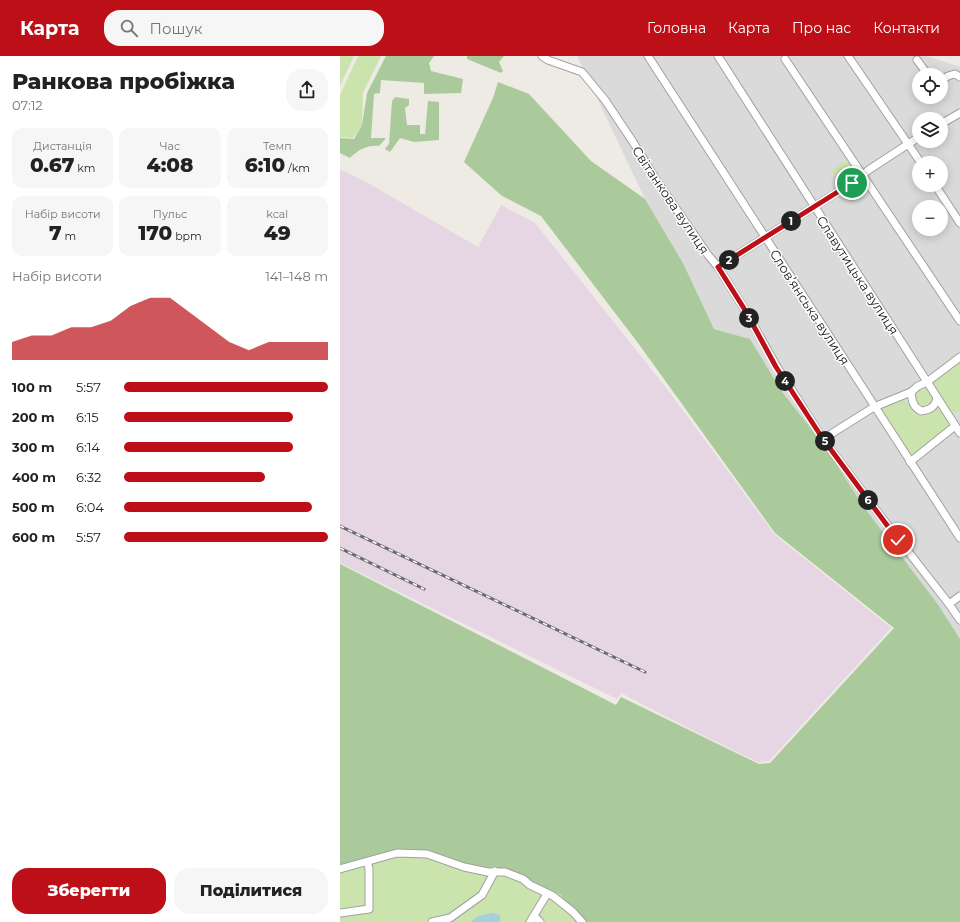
<!DOCTYPE html>
<html lang="uk">
<head>
<meta charset="utf-8">
<style>
	body { margin:0; font-family:Montserrat,sans-serif; background:#f6f6f6; color:#222; height:100vh; display:flex; flex-direction:column; font-size:15px; white-space:nowrap }
	* { box-sizing:border-box; margin:0 }
	p { font-size:13px; color:#767676 }
	.icon { flex:none; width:22px; height:22px; fill:none; stroke:currentColor; stroke-width:2; stroke-linecap:round; stroke-linejoin:round }
	.map { position:relative; flex:1; overflow:hidden }
	.panel { display:flex; flex-direction:column; background:#fff; width:340px }
	.panel>* { flex:none }
	.tools { position:absolute; left:572px; top:12px; display:grid; gap:8px }
	.tools a { display:grid; place-items:center; width:36px; height:36px; border-radius:50%; background:#fff; box-shadow:0 2px 10px #0003; font-size:20px }
	.pin { position:absolute; display:grid; place-items:center; width:34px; height:34px; color:#fff; margin:-17px; border:2px solid #fff; border-radius:50%; box-shadow:0 1px 4px #0007 }
	.km { position:absolute; width:20px; height:20px; margin:-10px; border-radius:50%; background:#222; color:#fff; font-size:11px; line-height:20px; text-align:center }
	.round { display:grid; place-items:center; flex:none; width:42px; height:42px; border-radius:16px; background:#f6f6f6 }
	.head { display:flex; align-items:center; justify-content:space-between; height:68px; padding:0 12px }
	h1 { font-size:22px; font-weight:800; line-height:30px }
	.metrics { display:grid; grid-template-columns:repeat(3,1fr); gap:6px; height:68px; padding:4px 12px }
	.metrics div { display:grid; align-content:center; border-radius:10px; background:#f6f6f6; text-align:center }
	.metrics b { font-size:20px; font-weight:800 }
	.metrics small { font-size:11px; font-weight:400 }
	.metrics p { font-size:11px }
	.chart { height:112px; padding:8px 12px }
	.chart p { display:flex; justify-content:space-between }
	.chart svg { width:100%; height:72px; margin-top:4px; fill:#bc0f17; opacity:.7 }
	.action { display:flex; gap:8px; margin-top:auto; padding:8px 12px }
	.action a { flex:1; height:46px; border-radius:16px; background:#bc0f17; color:#fff; font-size:16px; font-weight:800; line-height:46px; text-align:center }
	.action a+a { background:#f6f6f6; color:#222 }
	ul { padding:0 12px; list-style:none; font-size:13px }
	li { display:grid; grid-template-columns:64px 48px 1fr; align-items:center; height:30px }
	li i { height:10px; border-radius:5px; background:#bc0f17 }
	header { display:flex; align-items:center; gap:24px; box-sizing:border-box; height:56px; padding:0 20px; background:#bc0f17; color:#fff }
	header strong { font-size:19px }
	nav { display:flex; gap:22px; margin-inline-start:auto; font-size:14px }
	.search { width:280px; height:36px; background:#f6f6f6; display:flex; align-items:center; gap:10px; box-sizing:border-box; padding:0 14px; border-radius:16px; color:#767676; font-size:15px }
	main { display:flex; flex:1; min-height:0 }
	.map>svg:first-child { display:block }
</style>
</head>
<body>
<header>
<strong>Карта</strong>
<div class="search"><svg class="icon" aria-label="search" viewBox="0 0 24 24"><circle cx="10" cy="10" r="6"/><path d="M15 15l6 6"/></svg>Пошук</div>
<nav><a>Головна</a><a>Карта</a><a>Про нас</a><a>Контакти</a></nav>
</header>
<main>
<section class="panel">
<div class="head"><div><h1>Ранкова пробіжка</h1><p>07:12</p></div><a class="round"><svg class="icon" aria-label="share" viewBox="0 0 24 24"><path d="M12 15V3M7 8l5-5 5 5M5 13v7h14v-7"/></svg></a></div>
<div class="metrics">
<div><p>Дистанція</p><b>0.67<small> km</small></b></div>
<div><p>Час</p><b>4:08</b></div>
<div><p>Темп</p><b>6:10<small> /km</small></b></div>
</div>
<div class="metrics">
<div><p>Набір висоти</p><b>7<small> m</small></b></div>
<div><p>Пульс</p><b>170<small> bpm</small></b></div>
<div><p>kcal</p><b>49</b></div>
</div>
<div class="chart"><p><span>Набір висоти</span>141–148 m</p>
<svg viewBox="0 0 160 44" preserveAspectRatio="none"><path d="M0 44V33L10 29L20 29L30 24L40 24L50 20L60 11L70 6L80 6L90 15L100 24L110 33L120 38L130 33L140 33L150 33L160 33V44z"/></svg>
</div>
<ul>
<li><b>100 m</b>5:57<i style="width:100%"></i></li>
<li><b>200 m</b>6:15<i style="width:83%"></i></li>
<li><b>300 m</b>6:14<i style="width:83%"></i></li>
<li><b>400 m</b>6:32<i style="width:69%"></i></li>
<li><b>500 m</b>6:04<i style="width:92%"></i></li>
<li><b>600 m</b>5:57<i style="width:100%"></i></li>
</ul>
<div class="action"><a>Зберегти</a><a>Поділитися</a></div>
</section>
<div class="map">
<svg width="620" height="866" viewBox="0 0 620 866">
	<rect width="100%" height="100%" fill="#eeeae4"/>
	<path fill="#dbdada" fill-rule="evenodd" d="M237,0h350l33,11v572l-23,-36 -73,-95 -42,-65 -39,-50 -33,-54 -36,-10 -31,-66 -38,-64zM579,19h22v22h-22zM579,63h22v22h-22zM579,107h22v22h-22zM579,151h22v22h-22z"/>
	<path fill="#e6d6e4" d="M0,113l28,14 110,64 23,-42 34,18 132,166 108,146 116,93 -122,133 -11,1 -64,-31 -73,-38 -4,6 -277,-136z"/>
	<g fill="#cbe4ad">
		<path d="M0,0h14l-14,30z"/>
		<path d="M18,0h23l-18,37 -1,32 -9,13 -13,-1v-42z"/>
		<path d="M510,102l8,14 -2,4 -14,9 -11,-15z"/>
		<path d="M620,307v48l-7,3 -22,-32z"/>
		<circle cx="584" cy="342" r="9"/>
		<path d="M561,343c11,4 7,13 21,18l16,-9 4,3 9,14 -35,29 -5,1 -30,-46 2,-3z"/>
		<path d="M60,791l97,19 64,26 39,30h-260v-60z"/>
	</g>
	<g fill="#abca9b">
		<path d="M46,0h48l-5,7 2,8 32,8 -2,14 -37,1v-11l-43,-3 -1,13 -6,1 -3,44h15l-7,8c-12,-1 -21,4 -29,12l-10,-5v-15l14,1 8,-14 5,-32z"/>
		<path d="M127,0h37l-5,6 4,9 -2,2 -34,-14z"/>
		<path d="M158,26l31,12 62,67 54,38 38,64 31,66 36,10 33,54 40,51 43,66 71,93 23,36v283h-382l-17,-27 -55,-25 -35,-4 -74,-14 -57,15v-303l276,141 5,-8 138,67 11,-1 124,-135 -119,-95 -137,-190 -97,-127 -39,-20 -38,-34 29,-64z"/>
		<path d="M55,41l14,2v6l-4,3 2,17h13v9h5l3,-33 11,1v38l-25,2 -14,-4 -10,14 -5,-3 4,-5 3,-43z"/>
	</g>
	<path fill="#a7d0d8" d="M151,857l9,2v7h-29l7,-6z"/>
	<g fill="none" stroke-linecap="round" stroke-linejoin="round">
		<defs>
			<g id="minor">
				<path d="M202,0l6,4 34,12 23,28 28,42 24,39 51,74 10,12 27,43 32,57 46,72 56,75 70,90 11,16"/>
				<path d="M308,0l312,482"/>
				<path d="M378,0l242,377"/>
				<path d="M508,0l73,107"/>
				<path d="M445,3l175,262"/>
				<path d="M577,4l11,15"/>
				<path d="M601,25l7,-5 7,-2 5,3"/>
				<path d="M601,68l19,-11"/>
				<path d="M595,129l25,38"/>
				<path d="M378,211l134,-84 18,-14 49,-32"/>
				<path d="M571,336c1,9 2,15 10,19 9,-1 14,-4 16,-13"/>
				<path d="M483,383l51,-32 37,-15 7,-6 9,-4 33,-25"/>
				<path d="M570,406l45,-36"/>
				<path d="M609,548l11,-8"/>
				<path d="M0,813l57,-16 30,1 37,13 24,5h17l18,7 7,6 23,11 20,16 9,10"/>
				<path d="M0,857l29,-4v-41l-2,-6"/>
				<path d="M194,860l6,6"/>
				<path d="M92,866l18,-4 32,-23 13,-24"/>
				<path d="M190,866l17,-28"/>
			</g>
		</defs>
		<use href="#minor" stroke="#a1a1a1" stroke-width="9"/>
		<use href="#minor" stroke="#fff" stroke-width="7"/>
		<defs>
			<g id="rail">
				<path d="M0,470l305,146"/>
				<path d="M0,492l84,41"/>
			</g>
		</defs>
		<use href="#rail" stroke="#6b6b6b" stroke-width="3"/>
		<use href="#rail" stroke="#fff" stroke-width="1.5" stroke-dasharray="4.5" stroke-linecap="butt"/>
	</g>
	<g fill="none" stroke-linecap="round" stroke-linejoin="round">
		<defs>
			<path id="route" d="M512,127l-134,84 27,43 31,57 47,72 75,101"/>
		</defs>
		<use href="#route" stroke="#fff" stroke-width="8"/>
		<use href="#route" stroke="#bc0f17" stroke-width="5"/>
	</g>
	<g text-anchor="middle" stroke-width="3" stroke-linejoin="round" paint-order="stroke">
		<g font-size="13" fill="#1d1d1d" stroke="#fff">
			<text transform="translate(331 144) rotate(56)" y="5">Світанкова вулиця</text>
			<text transform="translate(518 219) rotate(57)" y="5">Славутицька вулиця</text>
			<text transform="translate(470 251) rotate(57)" y="5">Словʼянська вулиця</text>
		</g>
	</g>
</svg>
<div class="tools">
<a><svg class="icon" aria-label="locate" viewBox="0 0 24 24"><circle cx="12" cy="12" r="6"/><path d="M12 2v4M12 18v4M2 12h4M18 12h4"/></svg></a>
<a><svg class="icon" aria-label="layers" viewBox="0 0 24 24"><path d="M12 4l9 5-9 5-9-5zM3 14l9 5 9-5"/></svg></a>
<a>+</a>
<a>−</a>
</div>
<div class="pin" style="left:512px;top:127px;background:#1e9e55"><svg class="icon" aria-label="arrive" viewBox="0 0 24 24"><path d="M6 21V4h12l-3 4 3 4H6"/></svg></div>
<div class="pin" style="left:558px;top:484px;background:#d93025"><svg class="icon" aria-label="check" viewBox="0 0 24 24"><path d="M5 12l5 5 9-10"/></svg></div>
<b class="km" style="left:451px;top:165px">1</b>
<b class="km" style="left:389px;top:204px">2</b>
<b class="km" style="left:409px;top:262px">3</b>
<b class="km" style="left:445px;top:325px">4</b>
<b class="km" style="left:485px;top:385px">5</b>
<b class="km" style="left:528px;top:444px">6</b>
</div>
</main>
</body>
</html>
